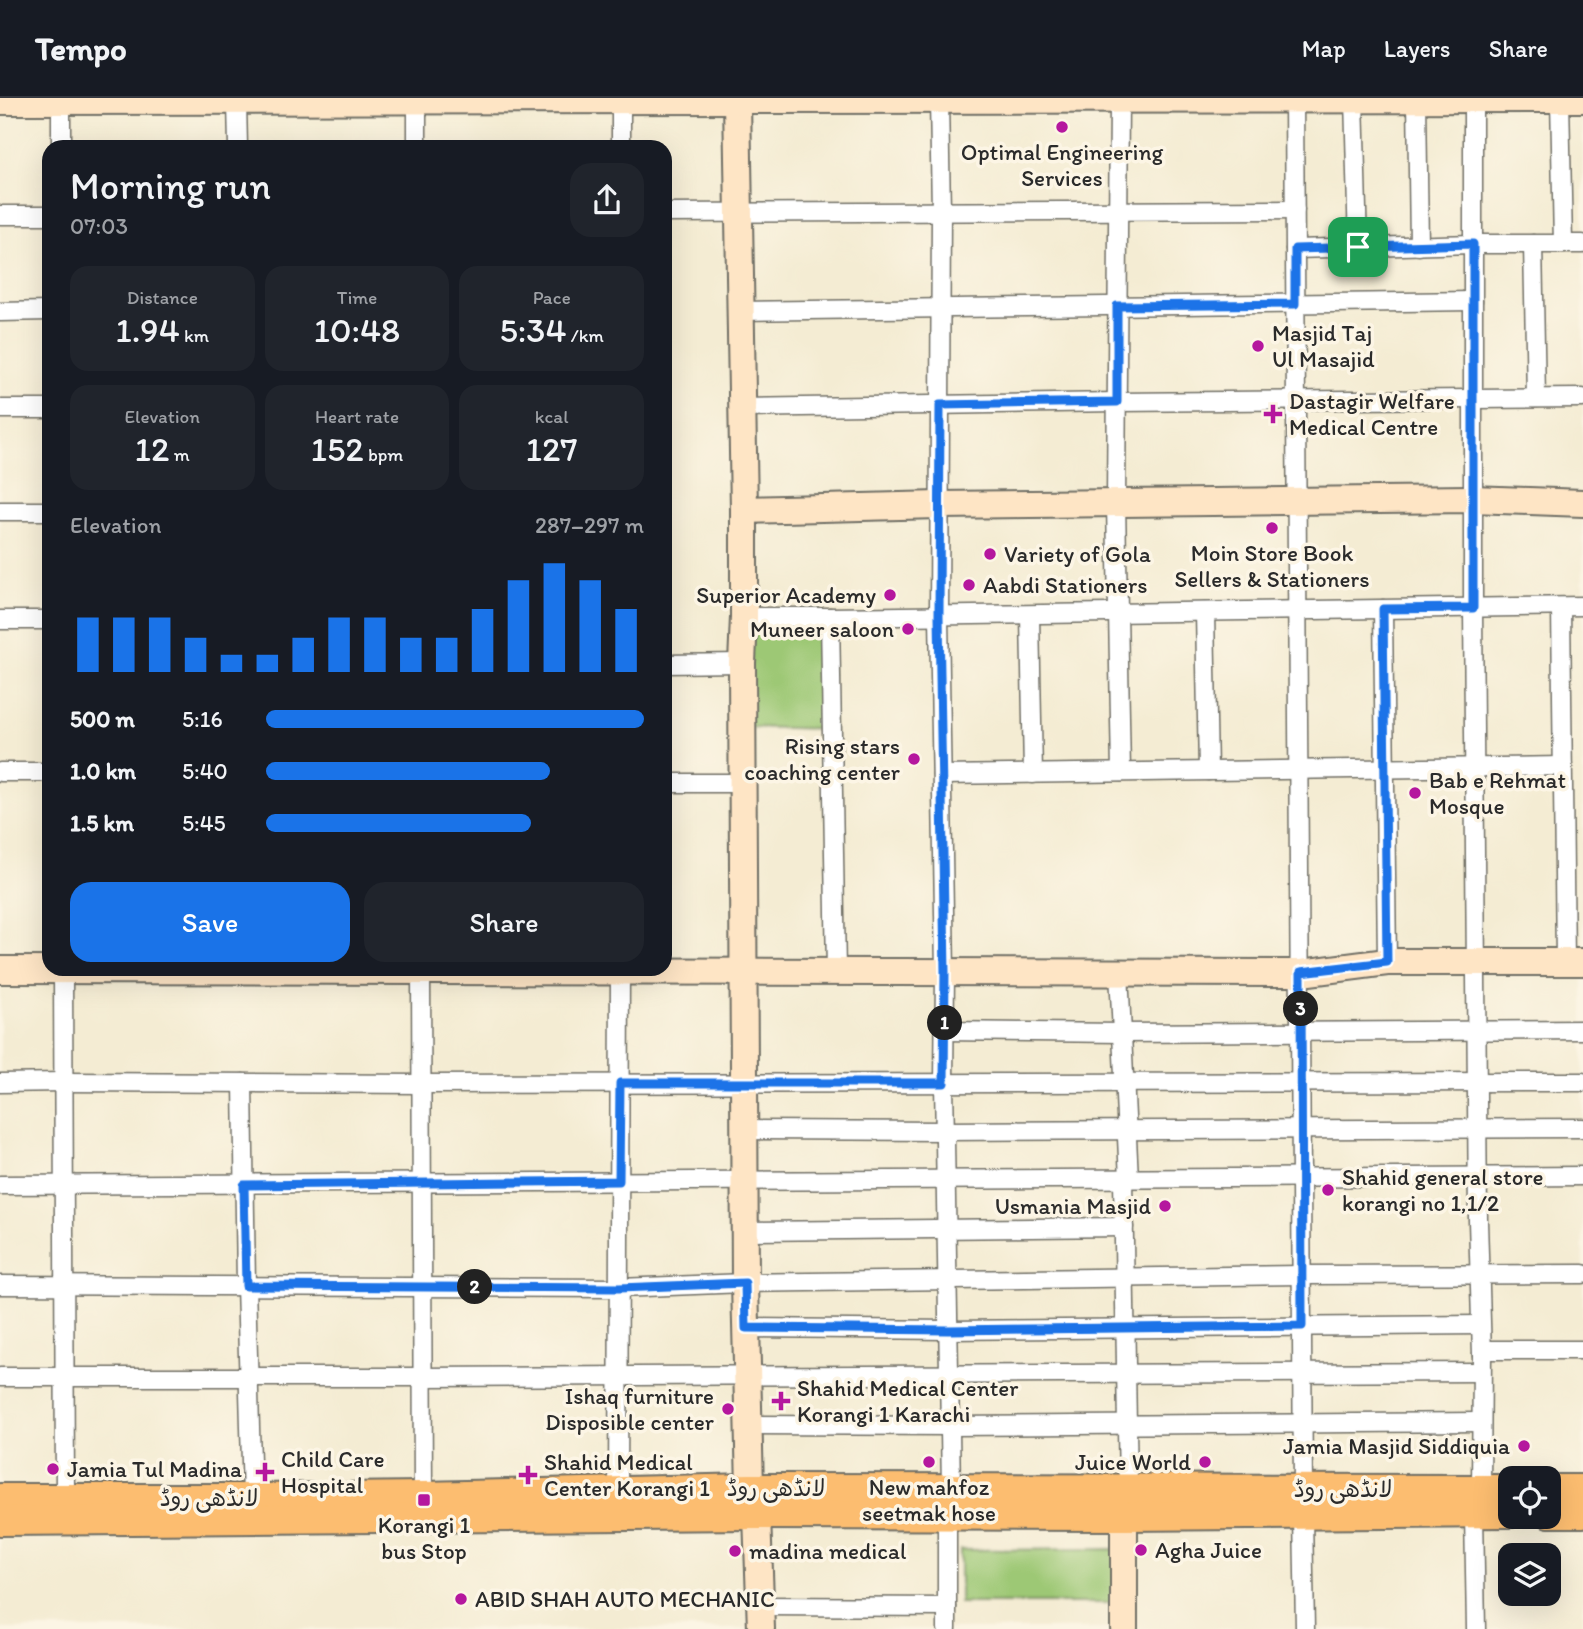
<!DOCTYPE html>
<html lang="en">
<head>
<meta charset="utf-8">
<style>
	body { margin:0; font-family:Itim,"Playpen Sans Arabic",sans-serif; background:#20242c; color:#f1f3f6; height:100vh; display:flex; flex-direction:column; font-size:26px; white-space:nowrap }
	* { box-sizing:border-box; margin:0 }
	p { font-size:23px; color:#9ea1a6 }
	.icon { flex:none; width:38px; height:38px; fill:none; stroke:currentColor; stroke-width:2; stroke-linecap:round; stroke-linejoin:round }
	.map { position:relative; flex:1; overflow:hidden }
	.details { position:absolute; left:42px; top:42px; width:630px; height:836px; display:flex; flex-direction:column; background:#171b24; border-radius:21px; box-shadow:0 7px 28px #0002 }
	.details>* { flex:none }
	.controls { position:absolute; left:1498px; top:1368px; display:grid; gap:14px }
	.controls a { display:grid; place-items:center; width:63px; height:63px; border-radius:14px; background:#171b24; box-shadow:0 7px 28px #0002; font-size:35px }
	.pin { position:absolute; display:grid; place-items:center; width:60px; height:60px; color:#fff; margin:-30px; border-radius:14px; box-shadow:0 4px 10px #0006 }
	.km { position:absolute; width:35px; height:35px; margin:-18px; border-radius:50%; background:#222; color:#fff; font-size:19px; line-height:35px; text-align:center }
	.round { display:grid; place-items:center; flex:none; width:74px; height:74px; border-radius:21px; background:#20242c }
	.summary { display:flex; align-items:center; justify-content:space-between; height:119px; padding:0 28px }
	h1 { font-size:38px; font-weight:600; line-height:52px }
	.figures { display:grid; grid-template-columns:repeat(3,1fr); gap:10px; height:119px; padding:7px 28px }
	.figures div { display:grid; align-content:center; border-radius:18px; background:#20242c; text-align:center }
	.figures b { font-size:35px; font-weight:600 }
	.figures small { font-size:19px; font-weight:400 }
	.figures p { font-size:19px }
	.chart { height:196px; padding:14px 28px }
	.chart p { display:flex; justify-content:space-between }
	.chart svg { width:100%; height:126px; margin-top:7px; stroke:#1a73e8; stroke-width:6 }
	.primary-button { display:flex; gap:14px; margin-top:auto; padding:14px 28px }
	.primary-button a { flex:1; height:80px; border-radius:21px; background:#1a73e8; color:#fff; font-size:28px; font-weight:600; line-height:80px; text-align:center }
	.primary-button a+a { background:#20242c; color:#f1f3f6 }
	ul { padding:0 28px; list-style:none; font-size:23px }
	li { display:grid; grid-template-columns:112px 84px 1fr; align-items:center; height:52px }
	li i { height:18px; border-radius:9px; background:#1a73e8 }
	header { display:flex; align-items:center; gap:42px; box-sizing:border-box; height:98px; padding:0 35px; background:#171b24; border-bottom:2px solid #363941 }
	header strong { font-size:33px }
	nav { display:flex; gap:38px; margin-inline-start:auto; font-size:24px }
	.map>svg:first-child { display:block }
</style>
</head>
<body>
<header>
<strong>Tempo</strong>
<nav><a>Map</a><a>Layers</a><a>Share</a></nav>
</header>
<div class="map">
<svg width="1583" height="1531" viewBox="0 0 1583 1531">
	<rect width="100%" height="100%" fill="#fcf5e5"/>
	<filter id="ink" filterUnits="userSpaceOnUse"><feTurbulence type="fractalNoise" baseFrequency=".0143" numOctaves="2"/><feDisplacementMap in="SourceGraphic" scale="14" xChannelSelector="R" yChannelSelector="G"/><feConvolveMatrix kernelMatrix="1 2 1 2 8 2 1 2 1" color-interpolation-filters="sRGB"/></filter>
	<filter id="wash" filterUnits="userSpaceOnUse"><feTurbulence type="fractalNoise" baseFrequency=".00686" numOctaves="4" result="noise"/><feDisplacementMap in="SourceGraphic" scale="28" xChannelSelector="R" yChannelSelector="G"/><feGaussianBlur stdDeviation="1.57" result="paint"/><feColorMatrix in="noise" values="0 0 0 0 0 0 0 0 0 0 0 0 0 0 0 0 0 1.4 0 .05"/><feComposite in="paint" operator="in"/></filter>
	<g filter="url(#wash)">
		<rect width="100%" height="100%" fill="#f4ecd3"/>
		<g fill="#9dc874" stroke="#647a50" stroke-width="2">
			<path d="M744,519h86l2,112 -89,-2z"/>
			<path d="M1118,1451v54h-158v-53z"/>
		</g>
	</g>
	<g filter="url(#ink)">
		<g fill="none" stroke-linecap="round" stroke-linejoin="round">
			<defs>
				<g id="street">
					<path d="M61,0v49"/>
					<path d="M1294,0l9,1391"/>
					<path d="M1354,0l4,149"/>
					<path d="M1417,1l2,147"/>
					<path d="M1473,1v509l5,613 4,134"/>
					<path d="M1560,1l3,145"/>
					<path d="M939,2l2,111 -2,405 6,356 -1,111 7,405"/>
					<path d="M1119,2l-3,403 5,269"/>
					<path d="M237,3l1,46"/>
					<path d="M417,3v46"/>
					<path d="M621,49v-47"/>
					<path d="M665,115l630,-3"/>
					<path d="M0,117h49"/>
					<path d="M1533,146l3,154"/>
					<path d="M1295,151l178,-5h110"/>
					<path d="M741,213l732,-10"/>
					<path d="M0,214l49,-1"/>
					<path d="M742,310l375,-6 466,-4"/>
					<path d="M0,311h49"/>
					<path d="M0,413h49"/>
					<path d="M1561,509l4,355"/>
					<path d="M1383,511l4,353"/>
					<path d="M1205,514l3,159"/>
					<path d="M1030,517l3,159"/>
					<path d="M744,519h86l753,-11"/>
					<path d="M830,519l6,355"/>
					<path d="M0,522h49"/>
					<path d="M665,566l77,-1"/>
					<path d="M0,674h49"/>
					<path d="M942,677l621,-9"/>
					<path d="M665,685h78"/>
					<path d="M63,872l2,528"/>
					<path d="M421,872l2,526"/>
					<path d="M1119,874l10,207"/>
					<path d="M945,933l177,2 461,-3"/>
					<path d="M0,985l63,-1 359,2 1161,-2"/>
					<path d="M243,985l3,202 6,213"/>
					<path d="M744,1032l201,1 638,-3"/>
					<path d="M1123,1081l5,310"/>
					<path d="M0,1087l1583,-9"/>
					<path d="M745,1133l379,-4"/>
					<path d="M0,1187l619,3 126,-5 557,-8 281,-1"/>
					<path d="M746,1230l202,2 532,-5"/>
					<path d="M0,1279h423l1058,-5"/>
					<path d="M749,1327l201,1 530,-4"/>
					<path d="M1481,1391l1,-134 6,-5h95"/>
					<path d="M618,1402l2,-529"/>
					<path d="M1474,1415l2,116"/>
					<path d="M1303,1417l2,114"/>
					<path d="M760,1508l187,1"/>
					<path d="M947,1531v-114"/>
				</g>
				<g id="secondary">
					<path d="M737,2l7,410v107l-2,46 3,620 5,205"/>
					<path d="M0,3l1583,-2"/>
					<path d="M744,412l195,-5 533,-6 111,4"/>
					<path d="M0,872l1301,3 86,-11h196"/>
					<path d="M757,1417l4,114"/>
					<path d="M1124,1418v113"/>
				</g>
				<g id="primary">
					<path d="M1549,1391h34"/>
					<path d="M0,1400h252l171,-2 327,-8 760,1"/>
					<path d="M1549,1415h34"/>
					<path d="M0,1423l757,-6 367,1 386,-3"/>
				</g>
			</defs>
			<use href="#street" stroke="#716f66" stroke-width="21"/>
			<use href="#secondary" stroke="#716f66" stroke-width="30"/>
			<use href="#primary" stroke="#716f66" stroke-width="32"/>
			<use href="#street" stroke="#fff" stroke-width="18"/>
			<use href="#secondary" stroke="#fee5c5" stroke-width="26"/>
			<use href="#primary" stroke="#fcbd6f" stroke-width="28"/>
		</g>
	</g>
	<g fill="none" stroke-linecap="round" stroke-linejoin="round" filter="url(#ink)">
		<defs>
			<path id="route" d="M1473,146v364l-90,1 4,353 -86,10 1,354 -354,4 -202,-2 -1,-45 -126,5 -373,-2 -2,-101 375,-4 1,-98h324l1,-111 -6,-356 1,-211 177,-3v-96l178,-2v-55z"/>
		</defs>
		<use href="#route" stroke="#fff" stroke-width="14"/>
		<use href="#route" stroke="#1a73e8" stroke-width="9"/>
	</g>
	<g fill="#b5179e" stroke="#fcf5e5" stroke-width="2.5">
		<circle cx="1062" cy="29" r="7"/>
		<circle cx="1258" cy="248" r="7"/>
		<path d="M1269.5 305.5h7v7h7v7h-7v7h-7v-7h-7v-7h7z"/>
		<circle cx="1272" cy="430" r="7"/>
		<circle cx="990" cy="456" r="7"/>
		<circle cx="969" cy="487" r="7"/>
		<circle cx="890" cy="497" r="7"/>
		<circle cx="908" cy="531" r="7"/>
		<circle cx="914" cy="661" r="7"/>
		<circle cx="1415" cy="695" r="7"/>
		<circle cx="1328" cy="1092" r="7"/>
		<circle cx="1165" cy="1108" r="7"/>
		<path d="M777.5 1292.5h7v7h7v7h-7v7h-7v-7h-7v-7h7z"/>
		<circle cx="728" cy="1311" r="7"/>
		<circle cx="1524" cy="1348" r="7"/>
		<circle cx="929" cy="1364" r="7"/>
		<circle cx="1205" cy="1364" r="7"/>
		<circle cx="53" cy="1371" r="7"/>
		<path d="M261.5 1363.5h7v7h7v7h-7v7h-7v-7h-7v-7h7z"/>
		<path d="M524.5 1366.5h7v7h7v7h-7v7h-7v-7h-7v-7h7z"/>
		<rect x="417" y="1395" width="14" height="14" rx="3.5"/>
		<circle cx="1141" cy="1452" r="7"/>
		<circle cx="735" cy="1453" r="7"/>
		<circle cx="461" cy="1501" r="7"/>
	</g>
	<g text-anchor="middle" stroke-width="7" stroke-linejoin="round" paint-order="stroke">
		<g font-size="23" fill="#2b2b2b" stroke="#fcf5e5" text-anchor="start">
			<text x="1062" y="62" text-anchor="middle">Optimal Engineering<tspan x="1062" dy="26">Services</tspan></text>
			<text x="1272" y="243">Masjid Taj<tspan x="1272" dy="26">Ul Masajid</tspan></text>
			<text x="1289" y="311">Dastagir Welfare<tspan x="1289" dy="26">Medical Centre</tspan></text>
			<text x="1272" y="463" text-anchor="middle">Moin Store Book<tspan x="1272" dy="26">Sellers &amp; Stationers</tspan></text>
			<text x="1004" y="464">Variety of Gola</text>
			<text x="983" y="495">Aabdi Stationers</text>
			<text x="876" y="505" text-anchor="end">Superior Academy</text>
			<text x="894" y="539" text-anchor="end">Muneer saloon</text>
			<text x="900" y="656" text-anchor="end">Rising stars<tspan x="900" dy="26">coaching center</tspan></text>
			<text x="1429" y="690">Bab e Rehmat<tspan x="1429" dy="26">Mosque</tspan></text>
			<text x="1342" y="1087">Shahid general store<tspan x="1342" dy="26">korangi no 1,1/2</tspan></text>
			<text x="1151" y="1116" text-anchor="end">Usmania Masjid</text>
			<text x="797" y="1298">Shahid Medical Center<tspan x="797" dy="26">Korangi 1 Karachi</tspan></text>
			<text x="714" y="1306" text-anchor="end">Ishaq furniture<tspan x="714" dy="26">Disposible center</tspan></text>
			<text x="1510" y="1356" text-anchor="end">Jamia Masjid Siddiquia</text>
			<text x="281" y="1369">Child Care<tspan x="281" dy="26">Hospital</tspan></text>
			<text x="544" y="1372">Shahid Medical<tspan x="544" dy="26">Center Korangi 1</tspan></text>
			<text x="1191" y="1372" text-anchor="end">Juice World</text>
			<text x="67" y="1379">Jamia Tul Madina</text>
			<text x="929" y="1397" text-anchor="middle">New mahfoz<tspan x="929" dy="26">seetmak hose</tspan></text>
			<text x="424" y="1435" text-anchor="middle">Korangi 1<tspan x="424" dy="26">bus Stop</tspan></text>
			<text x="1155" y="1460">Agha Juice</text>
			<text x="749" y="1461">madina medical</text>
			<text x="475" y="1509">ABID SHAH AUTO MECHANIC</text>
		</g>
		<g font-size="23" fill="#2b2b2b" stroke="#fcf5e5">
			<text x="776" y="1398">لانڈھی روڈ</text>
			<text x="1343" y="1399">لانڈھی روڈ</text>
			<text x="209" y="1408">لانڈھی روڈ</text>
		</g>
	</g>
</svg>
<div class="controls">
<a><svg class="icon" aria-label="locate" viewBox="0 0 24 24"><circle cx="12" cy="12" r="6"/><path d="M12 2v4M12 18v4M2 12h4M18 12h4"/></svg></a>
<a><svg class="icon" aria-label="layers" viewBox="0 0 24 24"><path d="M12 4l9 5-9 5-9-5zM3 14l9 5 9-5"/></svg></a>
</div>
<div class="pin" style="left:1358px;top:149px;background:#1e9e55"><svg class="icon" aria-label="arrive" viewBox="0 0 24 24"><path d="M6 21V4h12l-3 4 3 4H6"/></svg></div>
<b class="km" style="left:945px;top:925px">1</b>
<b class="km" style="left:475px;top:1189px">2</b>
<b class="km" style="left:1301px;top:911px">3</b>
<section class="details">
<div class="summary"><div><h1>Morning run</h1><p>07:03</p></div><a class="round"><svg class="icon" aria-label="share" viewBox="0 0 24 24"><path d="M12 15V3M7 8l5-5 5 5M5 13v7h14v-7"/></svg></a></div>
<div class="figures">
<div><p>Distance</p><b>1.94<small> km</small></b></div>
<div><p>Time</p><b>10:48</b></div>
<div><p>Pace</p><b>5:34<small> /km</small></b></div>
</div>
<div class="figures">
<div><p>Elevation</p><b>12<small> m</small></b></div>
<div><p>Heart rate</p><b>152<small> bpm</small></b></div>
<div><p>kcal</p><b>127</b></div>
</div>
<div class="chart"><p><span>Elevation</span>287–297 m</p>
<svg viewBox="0 0 160 44" preserveAspectRatio="none"><path d="M5 44V25M15 44V25M25 44V25M35 44V32M45 44V38M55 44V38M65 44V32M75 44V25M85 44V25M95 44V32M105 44V32M115 44V22M125 44V12M135 44V6M145 44V12M155 44V22"/></svg>
</div>
<ul>
<li><b>500 m</b>5:16<i style="width:100%"></i></li>
<li><b>1.0 km</b>5:40<i style="width:75%"></i></li>
<li><b>1.5 km</b>5:45<i style="width:70%"></i></li>
</ul>
<div class="primary-button"><a>Save</a><a>Share</a></div>
</section>
</div>
</body>
</html>
